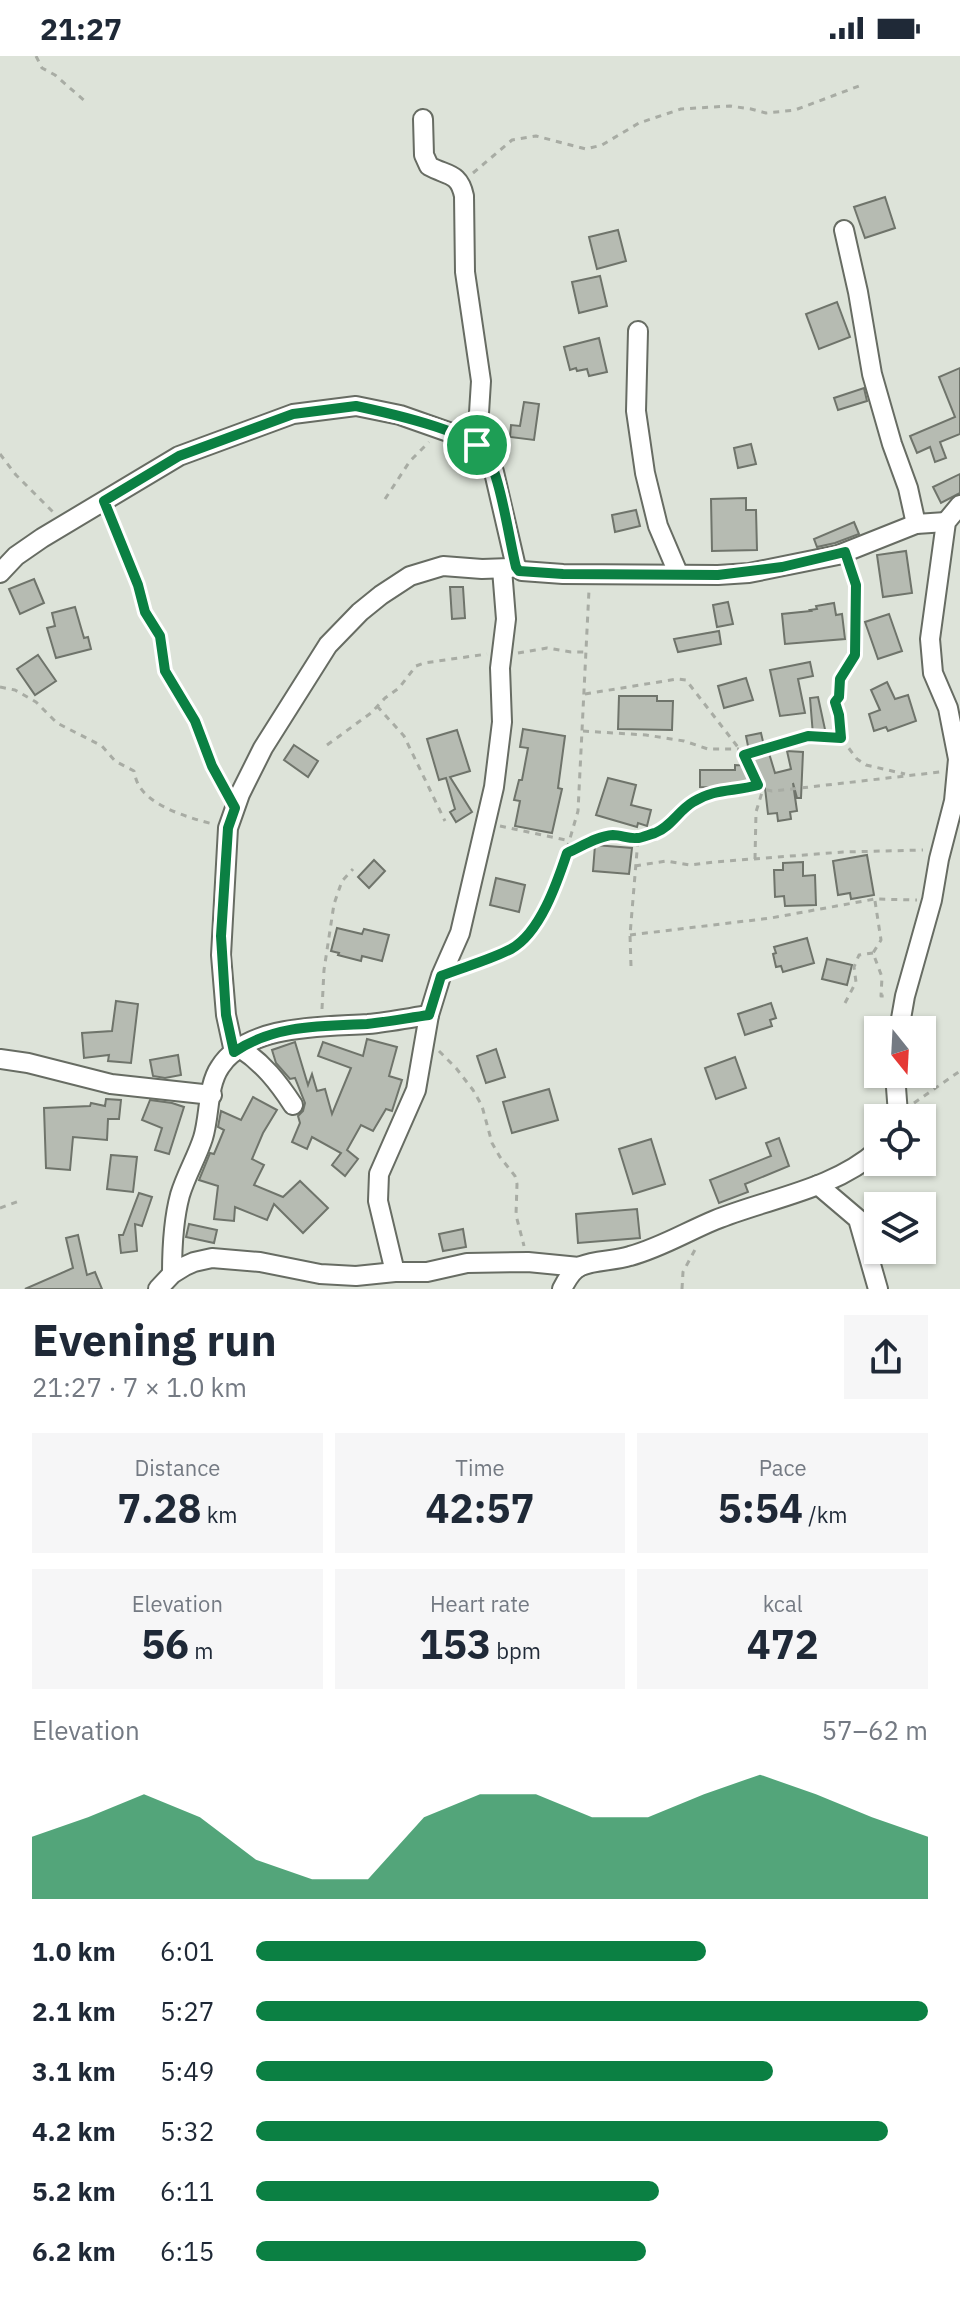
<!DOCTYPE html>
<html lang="en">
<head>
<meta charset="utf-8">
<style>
	body { margin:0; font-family:"IBM Plex Sans",sans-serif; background:#f6f6f7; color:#1f2937; height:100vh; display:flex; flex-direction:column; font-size:30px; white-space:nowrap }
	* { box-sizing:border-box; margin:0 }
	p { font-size:26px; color:#747a83 }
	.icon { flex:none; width:44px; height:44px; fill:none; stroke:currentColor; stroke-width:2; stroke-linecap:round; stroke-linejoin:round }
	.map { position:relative; height:1233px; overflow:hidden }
	.drawer { display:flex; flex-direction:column; background:#fff; flex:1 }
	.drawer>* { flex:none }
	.needle { width:52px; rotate:162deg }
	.fabs { position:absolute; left:864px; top:960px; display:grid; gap:16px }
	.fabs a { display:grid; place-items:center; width:72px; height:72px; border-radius:0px; background:#fff; box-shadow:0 2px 6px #0004; font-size:40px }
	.pin { position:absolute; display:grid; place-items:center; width:68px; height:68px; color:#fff; margin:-34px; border:4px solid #fff; border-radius:50%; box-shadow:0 2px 8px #0007 }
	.round { display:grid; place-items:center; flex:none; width:84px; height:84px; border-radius:0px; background:#f6f6f7 }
	.head { display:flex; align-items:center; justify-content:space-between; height:136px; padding:0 32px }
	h1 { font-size:44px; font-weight:700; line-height:60px }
	.figures { display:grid; grid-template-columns:repeat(3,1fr); gap:12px; height:136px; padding:8px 32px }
	.figures div { display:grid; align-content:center; border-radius:0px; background:#f6f6f7; text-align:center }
	.figures b { font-size:40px; font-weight:700 }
	.figures small { font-size:22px; font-weight:400 }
	.figures p { font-size:22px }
	.chart { height:224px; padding:16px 32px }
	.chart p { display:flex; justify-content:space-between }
	.chart svg { width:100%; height:144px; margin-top:8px; fill:#0b8043; opacity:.7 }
	ul { padding:0 32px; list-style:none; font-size:26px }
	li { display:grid; grid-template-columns:128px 96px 1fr; align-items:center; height:60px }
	li i { height:20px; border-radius:10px; background:#0b8043 }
	.status { display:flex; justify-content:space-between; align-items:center; height:56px; padding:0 40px; background:#fff; direction:ltr }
	.status svg { height:22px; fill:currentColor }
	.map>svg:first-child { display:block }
</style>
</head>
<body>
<div class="status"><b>21:27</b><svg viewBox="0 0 49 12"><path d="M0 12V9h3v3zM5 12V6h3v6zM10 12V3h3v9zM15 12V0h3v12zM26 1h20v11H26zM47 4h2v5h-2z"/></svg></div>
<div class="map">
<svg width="960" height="1233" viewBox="0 0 960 1233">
	<rect width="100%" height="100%" fill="#dde3d9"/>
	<g fill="#b6bbb2" stroke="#6f746b" stroke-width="2">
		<path d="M885,141l10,31 -30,10 -11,-31z"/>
		<path d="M618,174l8,31 -29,8 -8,-32z"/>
		<path d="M600,220l7,30 -28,7 -7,-31z"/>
		<path d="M837,246l13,35 -31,12 -13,-35z"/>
		<path d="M599,282l8,34 -18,4 -2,-7 -10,2 -1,-3 -6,2 -6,-23z"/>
		<path d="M960,312v66l-20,8 6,16 -11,4 -5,-15 -13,6 -7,-17 45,-19 -16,-40z"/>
		<path d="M864,332l3,13 -29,9 -4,-12z"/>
		<path d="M524,346l15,2 -5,36 -24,-3 1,-12 9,1z"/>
		<path d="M751,388l5,20 -18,4 -4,-20z"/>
		<path d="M960,418v19l-19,10 -8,-16z"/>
		<path d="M746,442v12h10l1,40 -45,1 -1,-52z"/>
		<path d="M636,454l4,16 -25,6 -3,-17z"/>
		<path d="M854,466l5,12 -24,9 -18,4 -3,-8z"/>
		<path d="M906,495l6,42 -29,4 -6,-42z"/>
		<path d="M34,523l10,24 -24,11 -11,-25z"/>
		<path d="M450,531h13l2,31 -13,1z"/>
		<path d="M728,546l5,22 -16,3 -4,-22z"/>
		<path d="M834,547l2,12 6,-1 3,25 -60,5 -3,-30 29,-3 -1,-1 7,-1 -1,-3z"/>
		<path d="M75,551l9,31 4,-1 3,12 -35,9 -9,-30 8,-2 -3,-13z"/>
		<path d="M889,558l13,37 -24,8 -13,-37z"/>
		<path d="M719,575l2,13 -43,8 -4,-13z"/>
		<path d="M38,599l18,26 -21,14 -18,-26z"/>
		<path d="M810,606l3,14 -15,3 7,34 -25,3 -10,-46z"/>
		<path d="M746,622l7,22 -29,8 -6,-22z"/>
		<path d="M887,626l8,17 13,-4 8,26 -28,10 -2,-4 -12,4 -5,-17 11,-4 -9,-20z"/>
		<path d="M619,640h38v5h16l-1,29 -54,-1z"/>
		<path d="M818,641l8,37 -13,1 -3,-37z"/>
		<path d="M523,673l42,7 -7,52 4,1 -10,44 -37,-7 5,-25 -6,-1 5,-20h3l6,-32 -8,-1z"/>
		<path d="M457,674l13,41 -20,6 22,35 -16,10 -6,-10 5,-3 -9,-31 -7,2 -12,-41z"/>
		<path d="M761,677l4,17h3l7,23 16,-4 -4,-18 16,1 -2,46h-4l-4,-15 4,28 -7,1 1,7 -13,2 -1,-8 -9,1 -3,-26 -65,-1v-17h35v-5l17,1 -6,-30z"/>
		<path d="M294,689l24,16 -10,16 -24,-17z"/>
		<path d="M608,722l28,7 -5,20 20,5 -4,16 -9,-3 -1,4 -41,-12z"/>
		<path d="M595,789l37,3 -3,26 -36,-3z"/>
		<path d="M867,799l7,40 -23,4 -1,-6 -12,2 -5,-34z"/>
		<path d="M374,804l11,11 -16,17 -11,-11z"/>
		<path d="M803,806v14l12,-1 1,30 -31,1 -1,-10 -9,1 -1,-27h9v-7z"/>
		<path d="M496,822l29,7 -6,27 -29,-7z"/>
		<path d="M337,872l25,6 2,-5 25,6 -7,26 -20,-5 -1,5 -23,-6 1,-2 -8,-2z"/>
		<path d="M807,882l7,25 -31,9 -2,-6 -5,1 -3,-13 3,-1 -2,-6z"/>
		<path d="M827,903l25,6 -5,20 -25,-6z"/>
		<path d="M116,945l22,3 -7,59 -23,-2 1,-6 -25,3 -2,-25 30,-2z"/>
		<path d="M771,947l5,15 -6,2 2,6 -27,9 -7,-21z"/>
		<path d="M367,983l30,8 -8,29 13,4 -10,31 -6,-2 -13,22 -12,-6 -14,25 11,9 -13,17 -13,-11 9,-12 -29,-16 -5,12 -15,-7 8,-19 -2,-7 5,-5 2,-8 -10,-25 -5,1 -14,-16 -4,-13 23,-8 13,43 4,-11 5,17 8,-2 7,25 19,-46 -33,-12 5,-14 40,14z"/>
		<path d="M496,993l9,28 -19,6 -9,-27z"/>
		<path d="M178,999l3,20 -16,3 -12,-2 -3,-16z"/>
		<path d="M735,1001l11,31 -30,11 -11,-31z"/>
		<path d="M549,1033l9,31 -46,13 -9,-31z"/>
		<path d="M253,1041l24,13 -14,23 -11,26 12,6 -10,20 29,12 17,-16 28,27 -25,25 -29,-29 -7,16 -32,-13 -1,14 -20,-2 4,-33 -19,-6 11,-27 4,1 10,-24 -6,-3 3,-16 20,9z"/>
		<path d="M106,1043l15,1 -2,19h-11l-1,21 -34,-3 -3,33 -24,-2 -2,-60 46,-2 1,-3 14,3z"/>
		<path d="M150,1044l22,3 12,4 -15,47 -14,-4 7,-22 -20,-8z"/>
		<path d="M779,1082l10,28 -44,18 3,8 -29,11 -9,-23 61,-24 -5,-13z"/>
		<path d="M651,1083l14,45 -32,10 -14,-45z"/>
		<path d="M111,1099l26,2 -4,35 -26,-3z"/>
		<path d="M139,1137l13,4 -10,29 -7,-2 2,27 -16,2 -2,-18h4z"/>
		<path d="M637,1153l3,29 -62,5 -2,-29z"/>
		<path d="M189,1168l28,6 -3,13 -28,-6z"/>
		<path d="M463,1173l3,18 -23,4 -4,-17z"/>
		<path d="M78,1179l9,40 8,-3 7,17h-77l48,-21 -7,-30z"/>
	</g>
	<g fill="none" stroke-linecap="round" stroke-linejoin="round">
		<defs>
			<g id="minor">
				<path d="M423,63l1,36 5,11c18,10 30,6 35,30l1,76 16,109 -4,64"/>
				<path d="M844,174l14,62 14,82 20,70 16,44 8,36"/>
				<path d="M638,275l-2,80 9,62 13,53 20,47"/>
				<path d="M0,517l16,-17 26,-18 137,-82 114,-42 63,-8 44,9 57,20 20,10 7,5 10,22 22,95 6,4 41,3 155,1 31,-2 89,-18 78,-31 30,-2"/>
				<path d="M899,974l6,-34 27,-96 7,-41 15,-58 4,-42 -10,-51 -15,-35 -3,-34 16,-117 14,-17"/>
				<path d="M240,992c23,15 38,34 53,57"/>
				<path d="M234,996l-8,-37 -5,-60 7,-127 12,-34 23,-46 65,-103 32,-33 21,-17 29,-19 33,-10 39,3 29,-1"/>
				<path d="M0,1003l28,4 83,21 101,11"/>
				<path d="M895,1018l3,40 -2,4"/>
				<path d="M818,1129l40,34 20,70"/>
				<path d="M395,1216l-17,-71 1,-27 37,-84 13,-75 12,-39 19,-43 34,-146 8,-65 -2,-54 6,-49 -4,-50"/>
				<path d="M172,1218c0,-27 1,-53 8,-79 6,-20 17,-38 23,-57 7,-22 4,-52 17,-71 27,-43 104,-40 148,-43 20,-2 41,-6 61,-9"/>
				<path d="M158,1233l14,-15 13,-8 9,-4 18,-4 48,4 60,12 36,2 39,-4h32l40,-9 61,-1 51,5"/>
				<path d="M562,1233c4,-8 11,-20 19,-23 15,-6 33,-5 49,-10 30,-8 56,-24 85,-36 54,-22 118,-30 163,-70"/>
			</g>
		</defs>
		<use href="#minor" stroke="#676c63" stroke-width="22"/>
		<g stroke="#a8aca4" stroke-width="3" stroke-dasharray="6 6" stroke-linecap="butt">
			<path d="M36,0l6,12 13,7 31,27"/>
			<path d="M473,117l39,-33 24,-4 50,13 16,-4 37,-22 42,-14 49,-3 21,3 15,4 29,-3 64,-24"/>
			<path d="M0,398l16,21 38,38"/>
			<path d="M385,443l25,-38 19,-19"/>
			<path d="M110,460l28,69 7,27 15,24 5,35 30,50 17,45 13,24"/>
			<path d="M851,510l5,19 -1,70 -15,24 -1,18 -4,5 4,13 2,23 16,21 9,6 39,9"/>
			<path d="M518,597l29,-5 24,4h15"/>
			<path d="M0,631l15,3 21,12 21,21 45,23 13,15 19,10c1,5 2,9 4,13 12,23 52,34 75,40"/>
			<path d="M585,638l92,-15 9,1 58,75 14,30 5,4 9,2 20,-2 148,-17"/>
			<path d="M377,650l27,30 41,85"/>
			<path d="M583,675l63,4 38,6 24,8h31"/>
			<path d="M327,689l44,-32 14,-15 14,-10 17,-22 8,-3 63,-9"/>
			<path d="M744,699l64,-19 33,2"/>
			<path d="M500,770l70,15"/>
			<path d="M567,797c13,-6 30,-17 46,-18 8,0 16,4 24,3 5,0 13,-4 18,-6 17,-6 23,-21 38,-30 23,-14 40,-10 65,-17"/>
			<path d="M755,803l1,-47 7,-23"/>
			<path d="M635,810l31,-5 24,4 24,-3 129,-10 80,-2"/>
			<path d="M875,845l6,39 -8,13 9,24 -1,19h8"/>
			<path d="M630,879l141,-17 104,-19 42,1"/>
			<path d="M631,910l-1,-31 8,-96"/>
			<path d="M463,911l48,-18 7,-6 25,-32 14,-28 21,-72 11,-221"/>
			<path d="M845,947l11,-21 -2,-15 5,-12 14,-2"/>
			<path d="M322,953l2,-39 10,-66 8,-23 11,-12"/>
			<path d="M439,995l17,17 17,22 9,16 10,37 8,14 15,19 2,8 -1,31 8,31"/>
			<path d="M914,1047l46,-32"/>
			<path d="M0,1152l22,-8"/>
			<path d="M682,1233l1,-17 14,-26"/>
		</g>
		<use href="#minor" stroke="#fff" stroke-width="18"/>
	</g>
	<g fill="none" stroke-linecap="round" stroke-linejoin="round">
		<defs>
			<path id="route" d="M356,350c28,6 112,24 129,46 15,21 24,87 31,115l3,4 44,3 155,1 64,-8 63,-15 11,33 -1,70 -15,24 -1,18 -4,5 4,13 2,23 -33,-2 -64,19 14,30c-24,7 -43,3 -65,17 -15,9 -21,24 -38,31 -5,1 -13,5 -18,5 -8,1 -16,-3 -24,-3 -16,1 -32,12 -46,18 -10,30 -27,80 -56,96 -21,11 -47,18 -70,27l-12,39c-21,3 -42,7 -62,9 -47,2 -93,1 -133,28l-8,-37 -5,-79 7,-108 7,-20 -23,-42 -17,-45 -30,-50 -5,-35 -15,-24 -7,-27 -34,-84 75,-45 114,-42z"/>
		</defs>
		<use href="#route" stroke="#fff" stroke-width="16"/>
		<use href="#route" stroke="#0b8043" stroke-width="10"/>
	</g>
</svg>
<div class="fabs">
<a><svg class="needle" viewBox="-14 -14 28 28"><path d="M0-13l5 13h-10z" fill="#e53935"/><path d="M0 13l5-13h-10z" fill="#747a83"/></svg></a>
<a><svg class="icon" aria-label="locate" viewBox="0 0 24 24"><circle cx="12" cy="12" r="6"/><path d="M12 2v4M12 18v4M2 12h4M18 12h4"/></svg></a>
<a><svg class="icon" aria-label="layers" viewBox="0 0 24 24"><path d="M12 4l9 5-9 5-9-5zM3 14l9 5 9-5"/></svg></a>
</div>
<div class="pin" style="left:477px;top:389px;background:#1e9e55"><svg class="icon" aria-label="arrive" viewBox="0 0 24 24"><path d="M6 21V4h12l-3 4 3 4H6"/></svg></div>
</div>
<section class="drawer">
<div class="head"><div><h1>Evening run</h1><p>21:27 · 7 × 1.0 km</p></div><a class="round"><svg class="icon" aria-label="share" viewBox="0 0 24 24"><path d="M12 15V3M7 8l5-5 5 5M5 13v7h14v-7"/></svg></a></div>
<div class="figures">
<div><p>Distance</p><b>7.28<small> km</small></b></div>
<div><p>Time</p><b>42:57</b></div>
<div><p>Pace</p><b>5:54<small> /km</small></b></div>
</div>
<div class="figures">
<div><p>Elevation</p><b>56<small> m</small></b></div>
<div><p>Heart rate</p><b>153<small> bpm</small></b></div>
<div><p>kcal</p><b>472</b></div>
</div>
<div class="chart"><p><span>Elevation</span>57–62 m</p>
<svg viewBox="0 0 160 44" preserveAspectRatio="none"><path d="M0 44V25L10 19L20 12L30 19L40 32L50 38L60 38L70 19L80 12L90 12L100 19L110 19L120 12L130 6L140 12L150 19L160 25V44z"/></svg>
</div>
<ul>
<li><b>1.0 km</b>6:01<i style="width:67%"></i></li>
<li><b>2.1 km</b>5:27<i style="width:100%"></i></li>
<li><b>3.1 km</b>5:49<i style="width:77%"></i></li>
<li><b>4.2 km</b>5:32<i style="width:94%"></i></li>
<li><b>5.2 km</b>6:11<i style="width:60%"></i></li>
<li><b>6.2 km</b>6:15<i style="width:58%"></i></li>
</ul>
</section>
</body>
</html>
